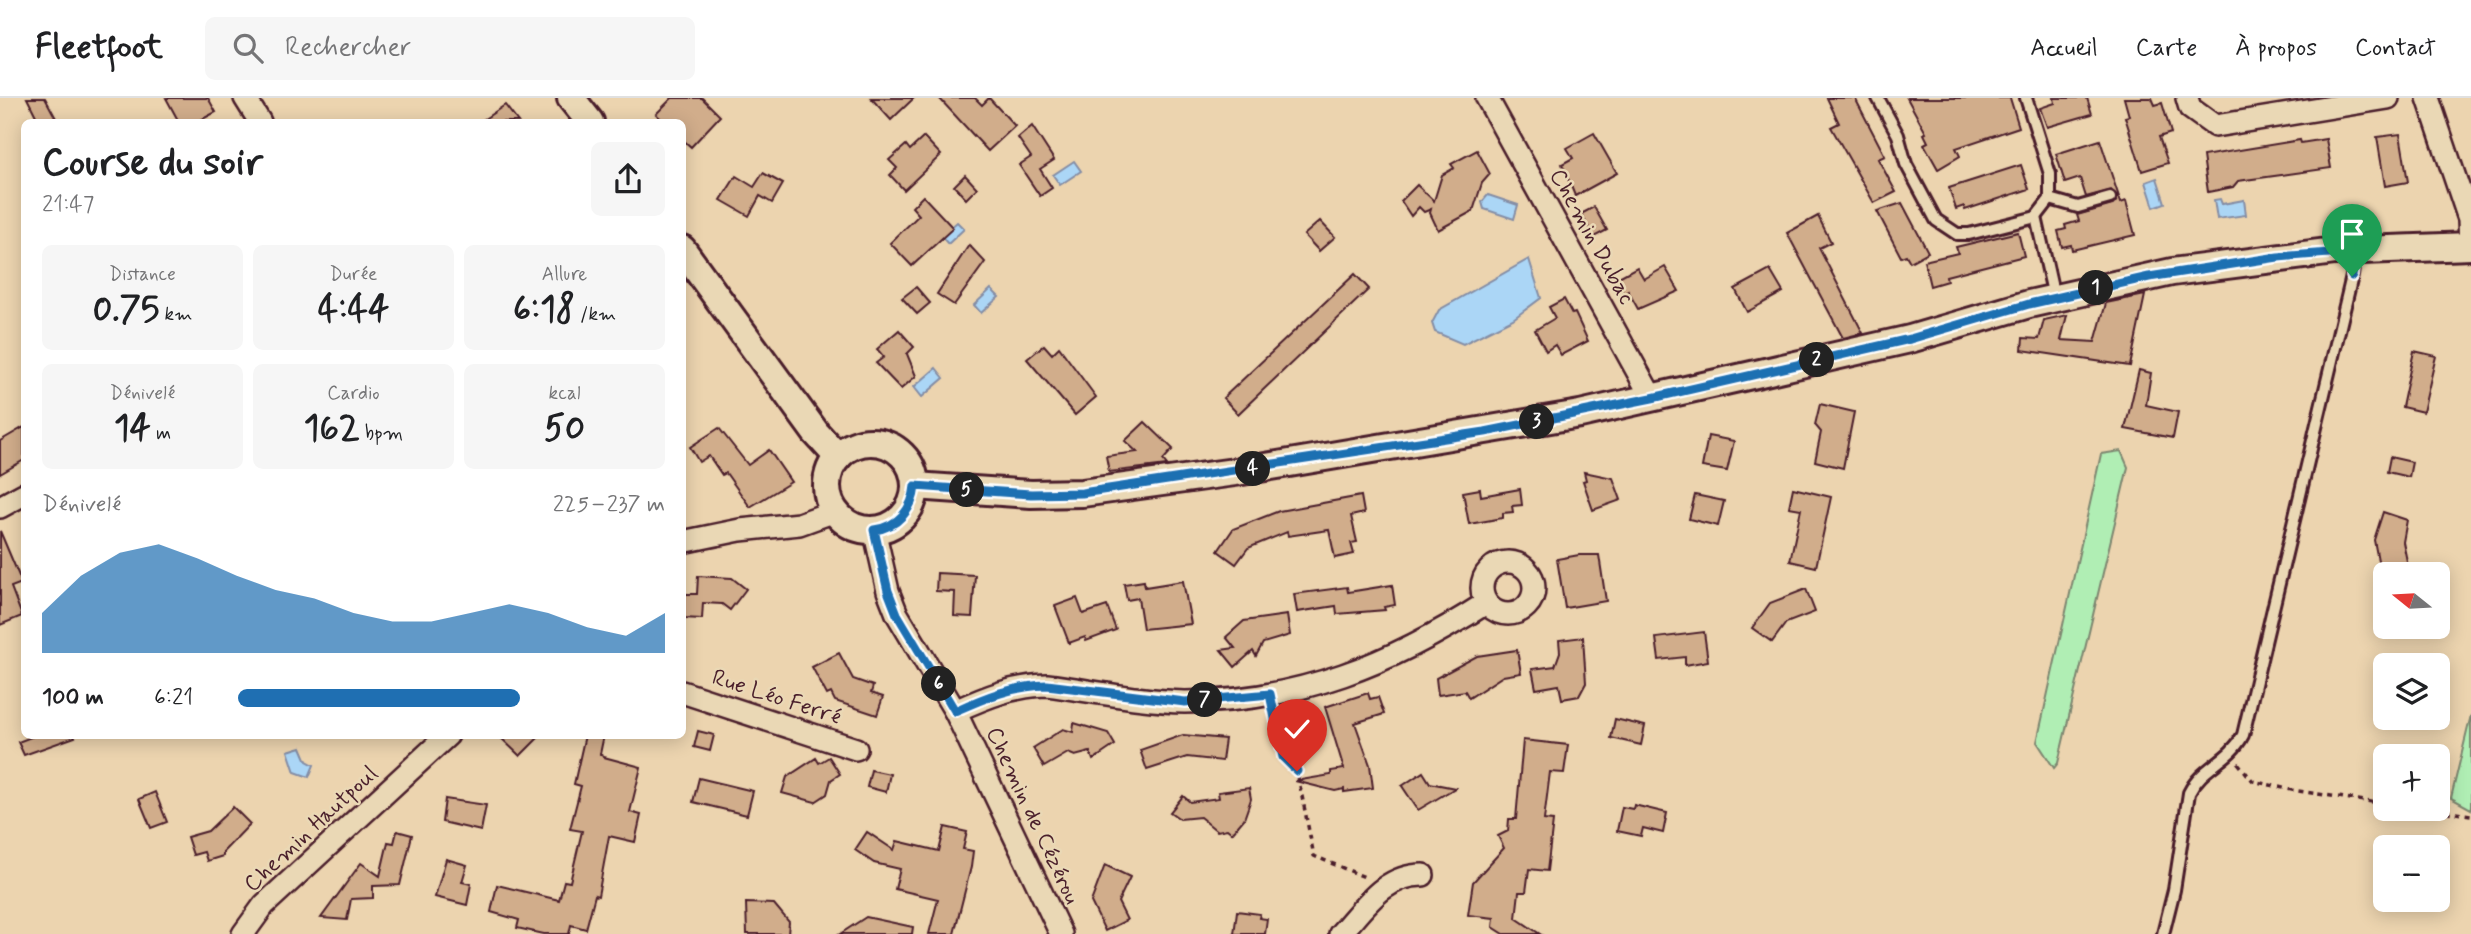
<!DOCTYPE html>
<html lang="fr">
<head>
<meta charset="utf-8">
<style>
	body { margin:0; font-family:Mynerve,sans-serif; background:#f6f6f6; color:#202124; height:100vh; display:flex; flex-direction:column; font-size:26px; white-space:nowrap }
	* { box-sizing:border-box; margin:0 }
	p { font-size:23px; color:#757577 }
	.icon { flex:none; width:38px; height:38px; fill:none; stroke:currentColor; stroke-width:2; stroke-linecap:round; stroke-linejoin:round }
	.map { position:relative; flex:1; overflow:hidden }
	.side { position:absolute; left:21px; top:21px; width:665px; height:620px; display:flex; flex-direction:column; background:#fff; border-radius:10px; box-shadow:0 4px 18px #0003 }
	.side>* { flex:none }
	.needle { width:46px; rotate:288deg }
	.controls { position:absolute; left:2373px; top:464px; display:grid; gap:14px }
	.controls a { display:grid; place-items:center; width:77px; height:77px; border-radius:10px; background:#fff; box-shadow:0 4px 18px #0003; font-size:35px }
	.pin { position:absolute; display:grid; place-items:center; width:60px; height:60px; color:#fff; margin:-72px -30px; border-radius:50% 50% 50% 0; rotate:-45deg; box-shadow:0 0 7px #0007 }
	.pin .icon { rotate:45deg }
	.km { position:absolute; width:35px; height:35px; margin:-18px; border-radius:50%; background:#222; color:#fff; font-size:19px; line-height:35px; text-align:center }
	.round { display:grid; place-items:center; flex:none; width:74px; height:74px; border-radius:10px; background:#f6f6f6 }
	.summary { display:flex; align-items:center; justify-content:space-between; height:119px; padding:0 21px }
	h1 { font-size:38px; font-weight:700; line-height:52px }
	.metrics { display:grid; grid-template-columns:repeat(3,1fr); gap:10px; height:119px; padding:7px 21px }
	.metrics div { display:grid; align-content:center; border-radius:10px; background:#f6f6f6; text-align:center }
	.metrics b { font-size:35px; font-weight:700 }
	.metrics small { font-size:19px; font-weight:400 }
	.metrics p { font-size:19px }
	.chart { height:196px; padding:14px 21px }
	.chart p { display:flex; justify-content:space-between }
	.chart svg { width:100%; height:126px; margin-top:7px; fill:#1f6fb2; opacity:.7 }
	ul { padding:0 21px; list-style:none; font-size:23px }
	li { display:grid; grid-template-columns:112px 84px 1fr; align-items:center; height:52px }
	li i { height:18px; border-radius:9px; background:#1f6fb2 }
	header { display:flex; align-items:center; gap:42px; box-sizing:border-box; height:98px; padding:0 35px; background:#fff; border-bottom:2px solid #e0e0e0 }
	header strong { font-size:33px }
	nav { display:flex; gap:38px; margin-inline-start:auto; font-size:24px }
	.search { width:490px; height:63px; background:#f6f6f6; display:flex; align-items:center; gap:18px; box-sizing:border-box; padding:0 24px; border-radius:10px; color:#757577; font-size:26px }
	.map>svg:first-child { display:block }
</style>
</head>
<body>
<header>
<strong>Fleetfoot</strong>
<div class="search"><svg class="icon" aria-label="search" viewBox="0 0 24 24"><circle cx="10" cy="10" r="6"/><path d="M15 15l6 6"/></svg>Rechercher</div>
<nav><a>Accueil</a><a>Carte</a><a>À propos</a><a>Contact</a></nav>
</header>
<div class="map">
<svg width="2471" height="836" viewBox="0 0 2471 836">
	<rect width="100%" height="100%" fill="#ecd4af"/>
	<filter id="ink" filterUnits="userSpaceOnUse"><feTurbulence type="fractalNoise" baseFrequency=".0143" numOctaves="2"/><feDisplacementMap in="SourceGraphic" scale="14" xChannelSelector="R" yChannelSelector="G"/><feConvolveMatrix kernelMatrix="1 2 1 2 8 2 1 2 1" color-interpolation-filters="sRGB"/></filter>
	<g filter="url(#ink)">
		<g fill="#b0eeb4" stroke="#7d8670" stroke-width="2">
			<path d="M2121,353l7,16 -70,296 -4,5 -17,-26 64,-288z"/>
			<path d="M2471,617v94l-20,-11z"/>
		</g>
		<g fill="#abd6f6" stroke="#848da5" stroke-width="2">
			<path d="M1074,63l7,10 -21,14 -7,-10z"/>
			<path d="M2157,80l8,25 -11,4 -8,-25z"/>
			<path d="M1488,97l30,10 -4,14 -30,-10 -2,-7z"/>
			<path d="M2220,101l2,5 22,-4 2,15 -29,4 -3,-19z"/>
			<path d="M957,124l7,7 -16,15 -7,-8z"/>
			<path d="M1529,161l12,39 -28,21 -50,25 -28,-12 -3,-9 7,-13z"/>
			<path d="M991,191l8,8 -18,16 -7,-8z"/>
			<path d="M936,270l8,10 -22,19 -8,-10z"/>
			<path d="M301,649l6,14 7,4 -5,12 -14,-5 -7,-21z"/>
		</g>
		<g fill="#d1ad8b" stroke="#4a1f2b" stroke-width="2">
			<path d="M27,0h18l13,24h-19z"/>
			<path d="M166,0h42l8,14 -19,10h-18z"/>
			<path d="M672,0h30l18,18 -29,31 -9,-8v-17h-18l-8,-8z"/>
			<path d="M871,0h43l-23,22z"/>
			<path d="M939,0h36l7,7 7,-7 26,28 -27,25z"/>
			<path d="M1827,0h28l30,58 -7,3 18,33 -22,11 -43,-76 8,-4z"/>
			<path d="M1907,0h103l9,29 -63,21 4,8 -22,13 -14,-25 4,-2 -4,-8 2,-1z"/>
			<path d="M2054,0h33l5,16 -45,13 -7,-19 15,-5z"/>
			<path d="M2124,0h28l3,7 7,-2 9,30 -12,4 9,26 -26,8 -17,-54 4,-1z"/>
			<path d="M505,7l13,17h-38z"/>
			<path d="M1032,28l22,34 -14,9 12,19 -12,8 -21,-31 12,-8 -13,-19z"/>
			<path d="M1594,35l23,40 -42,23 -13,-32 11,-6 -6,-10z"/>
			<path d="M2400,36l8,48 -23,4 -8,-49z"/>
			<path d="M924,39l17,18 -37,35 -14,-15 7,-7 -8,-8 17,-15 4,5z"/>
			<path d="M2326,41l5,29 -93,13 -5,6 -25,5 -5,-36 97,-16 1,3z"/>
			<path d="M2100,42l21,63 5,-2 9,34 -63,15 -1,-5 -9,2 -4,-16 8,-2 -1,-4 14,-4 -2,-6 36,-10 5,-8 -7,-7 -25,7 -6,-19 -15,5 -9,-29z"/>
			<path d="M1477,52l13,24 -8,9 -9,28 -35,19 -8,-17 1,-4 -7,3 -5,-5 -8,9 -10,-15 16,-16 17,16 8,-26 12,-7 -3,-4z"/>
			<path d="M2021,67l8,24 -64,21 -1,-4 -8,3 -7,-21z"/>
			<path d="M763,75l20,11 -11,19 -12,-7 -11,20 -28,-16 15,-24 18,11z"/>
			<path d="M965,77l12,13 -11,11 -12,-13z"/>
			<path d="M923,98l30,32 -41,38 -22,-23 29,-28 -7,-8z"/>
			<path d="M1902,105l26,49 -18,10 -4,-7 -5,2 -24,-46z"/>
			<path d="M1594,109l13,23 -13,7 -13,-23z"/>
			<path d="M1818,118l13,26 -12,6 44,85 -20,5 -56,-105z"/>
			<path d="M1320,123l15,16 -16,14 -15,-16z"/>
			<path d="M2018,134l6,24 -78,20 1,5 -17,5 -6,-25 34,-8 -2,-6z"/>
			<path d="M969,147l16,17 -31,43 -17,-11z"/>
			<path d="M1637,169l7,12 21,-12 14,24 -41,18 -10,-18 -4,3 -9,-15z"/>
			<path d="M1770,172l13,22 -36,20 -12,-23z"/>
			<path d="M1355,176l14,15 -131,125 -15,-16z"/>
			<path d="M916,189l14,16 -13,11 -15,-16z"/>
			<path d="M2145,197l-15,71 -108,-16 1,-12 16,1 5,-19 23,-5 -6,25 34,2 11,-39z"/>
			<path d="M1564,201l8,15 3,-1 13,28 -27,14 -6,-10 -9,6 -11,-21 20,-12 -6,-11z"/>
			<path d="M899,232l15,17 -7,7 9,22 -15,13 -25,-26 8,-6 -7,-8z"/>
			<path d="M1044,247l8,9 7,-7 37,50 -21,18 -48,-56z"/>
			<path d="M2414,253l22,5 -13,56 -21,-5z"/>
			<path d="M2139,272l12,3 -5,32 32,7 -5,26 -48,-9z"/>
			<path d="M1820,306l34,8 -11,56 -28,-7 6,-29 -6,-7z"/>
			<path d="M1145,324l28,27 -10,11 4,5 -58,7 -3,-16 31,-4 -12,-11z"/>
			<path d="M24,329v33l-24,14v-33z"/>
			<path d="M719,330l29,37 21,-15 22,32 -41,25 -24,-34 -4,2 -13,-19 -10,6 -9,-15z"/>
			<path d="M1708,338l26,5 -7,30 -25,-4z"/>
			<path d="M2390,359l22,5 -3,15 -22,-5z"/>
			<path d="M1584,374l29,6 8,22 -28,10 -10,-29 3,-1z"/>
			<path d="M1793,390l38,9 -15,70 -26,-6 11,-52 -12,-2z"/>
			<path d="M1480,391l1,7 39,-7 2,16 -10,1 1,6 -10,1v5l-34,6 -6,-32z"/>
			<path d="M1695,397l29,6 -6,25 -29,-7z"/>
			<path d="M1361,398l3,17 -13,3 6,26 -6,1 3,11 -19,4 -6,-28 -41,6 -1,-4 -39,16 -12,16 -18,-13 15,-22 46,-18z"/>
			<path d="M2383,414l24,8 -4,22 6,29 -28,5 -7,-36z"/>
			<path d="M0,433l22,52 -11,4 11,29 -22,9z"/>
			<path d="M1579,457h20l7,46 -41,7 -8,-49z"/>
			<path d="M937,475l38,2 -3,42 -18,-1 1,-24 -19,-1z"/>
			<path d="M698,478l34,2 14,11 -16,21 -8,-6 -19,-1 -1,16 -20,-1v-24h15z"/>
			<path d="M1144,483l1,6 38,-6 8,43 -48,5 -5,-31 -11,2 -3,-16z"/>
			<path d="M1392,487l3,20 -11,2 1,3 -48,4 -1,-8 -39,6 -3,-18 53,-7 1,5z"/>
			<path d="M1806,491l9,23 -29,11 -14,19 -20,-14 18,-25z"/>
			<path d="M1077,500l6,16 24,-8 9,24 -30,11 -1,-4 -16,6 -14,-37z"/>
			<path d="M1287,517l3,20 -27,8 -7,13 -3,-5 -18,16 -14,-17 14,-2 -9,-11 18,-16z"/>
			<path d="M1704,534l4,29 -23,4v-8l-26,3 -3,-22z"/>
			<path d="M1583,539l3,46 -7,13 -17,3 -3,-14 -23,4 -4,-20 23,-3 5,-14 -1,-12z"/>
			<path d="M1517,552l4,23 -18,3 -34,22 -4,-7 -27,4 -2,-17 41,-22z"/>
			<path d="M839,555l14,26 20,7 -2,7 12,4 -6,18 -42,-14 -4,-8 -4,2 -15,-28z"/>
			<path d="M1368,595l2,6 8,-2 6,17 -29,9 15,42 3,23 -29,4v-3l-9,2 -40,-10 36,-6v-4l13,-2 -19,-62z"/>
			<path d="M1615,621l30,7 -4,19 -30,-7z"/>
			<path d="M1074,625l34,10 7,12 -22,15 -3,-8 -15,4 -7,-3 -24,14 -11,-19 30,-19 10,3z"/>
			<path d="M698,633l16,4 -4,16 -16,-4z"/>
			<path d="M36,637h38l1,2 -51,18 -6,-13z"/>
			<path d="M498,637h43l-21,21z"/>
			<path d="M585,637h19l-4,19 4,3 37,10 -11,45 11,3 -6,27 -26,-6 -11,60 -3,-1 -9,34 -15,-4 -2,9h-25l-27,-6 2,-8 -28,-8 6,-27 62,15 5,-19 6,1 12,-51 -12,-2 11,-43 -7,-2z"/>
			<path d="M1183,637l42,4 -3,22 -35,-4 -40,13 -7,-20z"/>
			<path d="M1523,642l45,5 -4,28 -14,-1 -6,48 9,1 -6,50 -18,-2 -3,23h-7l-3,26 24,16h-36l-11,-7 1,-9 -26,-3 5,-33 31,-34 -6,-12 10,-5 1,-12h7z"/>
			<path d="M829,659l11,17 -9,6 -4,14 -12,8 -33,-9 5,-16 29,-19 3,5z"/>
			<path d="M871,672l19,4 -4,18 -19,-5z"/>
			<path d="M1423,674l7,11 25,5 -37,22 -16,-24z"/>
			<path d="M699,680l54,13 -6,24 -54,-13z"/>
			<path d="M1249,690l2,11 -7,20 -12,14 -5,-4 -10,2 -17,-14 -20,2 -10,-7 13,-16 7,6 29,-4 -1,-6z"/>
			<path d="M155,694l12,30 -16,6 -12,-29z"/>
			<path d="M445,701l41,6 -5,26 -39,-9z"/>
			<path d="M1634,707l33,8 -4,20 -20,-5 -2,8 -24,-5 5,-24 11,2z"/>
			<path d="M233,709l17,17 -27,28v4l-16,5 -3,-9 -11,3 -6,-18 21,-6z"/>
			<path d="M945,729l22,5 -4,17 10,2 -2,16 -17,67h-25l9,-35 -43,-10 5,-20 -26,-6 -19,-13 12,-18 27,18 3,-9 42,10z"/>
			<path d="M397,733l15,4 -12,50 -27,1v12l-22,1 -4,21 -26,-2 40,-55 19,13 8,-34 6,1z"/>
			<path d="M446,761l21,6 -5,17 9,2 -4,21 -32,-8z"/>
			<path d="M1105,767l25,12 -12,25 9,18 -22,11 -14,-29z"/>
			<path d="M746,805l28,1 15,18 -1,12h-41z"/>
			<path d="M1237,813l23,3 -1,4 8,1 -2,15h-31z"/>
			<path d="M866,819l47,10 -1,7h-72z"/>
		</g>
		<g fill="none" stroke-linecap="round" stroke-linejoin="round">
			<defs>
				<g id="service">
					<path d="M1878,0l20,37 8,29 30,56 21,14h12l67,-17 14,-18v-25l-24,-76"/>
					<path d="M2050,101l28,8 32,-9"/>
					<path d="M2036,119l18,80"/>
					<path d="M2163,836l11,-44 15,-97c13,-27 40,-31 54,-58l109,-459 3,-25"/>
				</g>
				<g id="minor">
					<path d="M245,0l15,24"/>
					<path d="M1487,0l165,300"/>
					<path d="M2187,0l3,10 25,18 173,-28"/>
					<path d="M2428,0l41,121 1,27"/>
					<path d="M0,409l24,-13"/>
					<path d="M874,431l14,62 9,23 58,97 106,223"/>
					<path d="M682,444l58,-12 59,-6 36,-13"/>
					<circle cx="1508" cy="490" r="26"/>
					<path d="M682,594l174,57"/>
					<path d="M955,613c31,-14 58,-25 92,-26 46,6 92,16 138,17 113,0 208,-39 301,-99"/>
					<path d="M243,836l21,-29 184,-170"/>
					<path d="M1340,836c25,-27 44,-59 83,-59"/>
				</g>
				<g id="tertiary">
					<path d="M571,0l19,24"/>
					<path d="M682,151l134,184 22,24"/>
					<circle cx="871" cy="388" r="44"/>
					<path d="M915,388l116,8 51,-1 160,-22 338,-57 330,-75 119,-35 143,-32 163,-21 136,-5"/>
				</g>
			</defs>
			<use href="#service" stroke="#4a1f2b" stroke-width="16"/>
			<use href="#minor" stroke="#4a1f2b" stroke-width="26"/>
			<use href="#tertiary" stroke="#4a1f2b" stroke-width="32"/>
			<g stroke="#4a1f2b" stroke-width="3.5" stroke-dasharray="5 5" stroke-linecap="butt">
				<path d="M1273,615l10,44 14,14 17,85 53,22"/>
				<path d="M2238,665l15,18 39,9 93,14"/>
				<path d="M2416,710l55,7"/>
			</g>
			<use href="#service" stroke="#ead8b5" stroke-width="10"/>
			<use href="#minor" stroke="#ead8b5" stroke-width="21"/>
			<use href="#tertiary" stroke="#ead8b5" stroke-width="26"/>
		</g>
	</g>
	<g fill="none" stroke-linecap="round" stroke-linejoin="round" filter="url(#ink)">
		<defs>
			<path id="route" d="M1297,673l-14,-14 -13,-63 -85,8 -138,-17c-34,1 -61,12 -92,26l-58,-97 -9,-23 -14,-61c24,-3 39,-21 41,-44l116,8 51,-1 403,-61 167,-34 258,-59 119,-35 120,-27 129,-20 77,-6 -3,25"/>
		</defs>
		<use href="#route" stroke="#fff" stroke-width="14"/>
		<use href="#route" stroke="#1f6fb2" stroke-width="9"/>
	</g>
	<g text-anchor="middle" stroke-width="5" stroke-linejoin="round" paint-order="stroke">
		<g font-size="23" fill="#4a1f2b" stroke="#ead8b5">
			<text transform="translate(1593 138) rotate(61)" y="8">Chemin Dubac</text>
			<text transform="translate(777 598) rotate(18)" y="8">Rue Léo Ferré</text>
			<text transform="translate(1034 717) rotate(65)" y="8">Chemin de Cézérou</text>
			<text transform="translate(310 730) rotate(-43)" y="8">Chemin Hautpoul</text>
		</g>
	</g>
</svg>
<div class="controls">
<a><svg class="needle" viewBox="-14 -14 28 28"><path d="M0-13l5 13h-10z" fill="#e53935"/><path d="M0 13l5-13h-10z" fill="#757577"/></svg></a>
<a><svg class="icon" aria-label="layers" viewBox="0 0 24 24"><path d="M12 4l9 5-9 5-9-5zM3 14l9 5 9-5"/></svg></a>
<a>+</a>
<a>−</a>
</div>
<div class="pin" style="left:2352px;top:178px;background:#1e9e55"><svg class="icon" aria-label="arrive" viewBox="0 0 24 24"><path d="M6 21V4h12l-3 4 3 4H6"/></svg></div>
<div class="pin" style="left:1297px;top:673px;background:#d93025"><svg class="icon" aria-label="check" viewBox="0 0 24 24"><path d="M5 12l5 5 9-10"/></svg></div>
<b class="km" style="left:2096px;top:190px">1</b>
<b class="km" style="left:1817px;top:262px">2</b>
<b class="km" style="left:1537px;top:324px">3</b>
<b class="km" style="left:1253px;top:371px">4</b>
<b class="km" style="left:967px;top:392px">5</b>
<b class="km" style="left:939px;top:586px">6</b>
<b class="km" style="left:1205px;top:602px">7</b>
<section class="side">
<div class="summary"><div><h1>Course du soir</h1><p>21:47</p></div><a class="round"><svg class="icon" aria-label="share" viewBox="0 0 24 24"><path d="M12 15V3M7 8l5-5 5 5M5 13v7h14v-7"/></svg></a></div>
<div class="metrics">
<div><p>Distance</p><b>0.75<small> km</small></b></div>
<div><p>Durée</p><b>4:44</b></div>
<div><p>Allure</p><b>6:18<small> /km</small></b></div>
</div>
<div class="metrics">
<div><p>Dénivelé</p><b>14<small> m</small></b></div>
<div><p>Cardio</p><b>162<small> bpm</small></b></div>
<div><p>kcal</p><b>50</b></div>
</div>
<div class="chart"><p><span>Dénivelé</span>225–237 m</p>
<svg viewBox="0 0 160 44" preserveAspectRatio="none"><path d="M0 44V30L10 17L20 9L30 6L40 11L50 17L60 22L70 25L80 30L90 33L100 33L110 30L120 27L130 30L140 35L150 38L160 30V44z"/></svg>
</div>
<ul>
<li><b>100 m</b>6:21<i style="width:66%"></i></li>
</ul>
</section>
</div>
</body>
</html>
